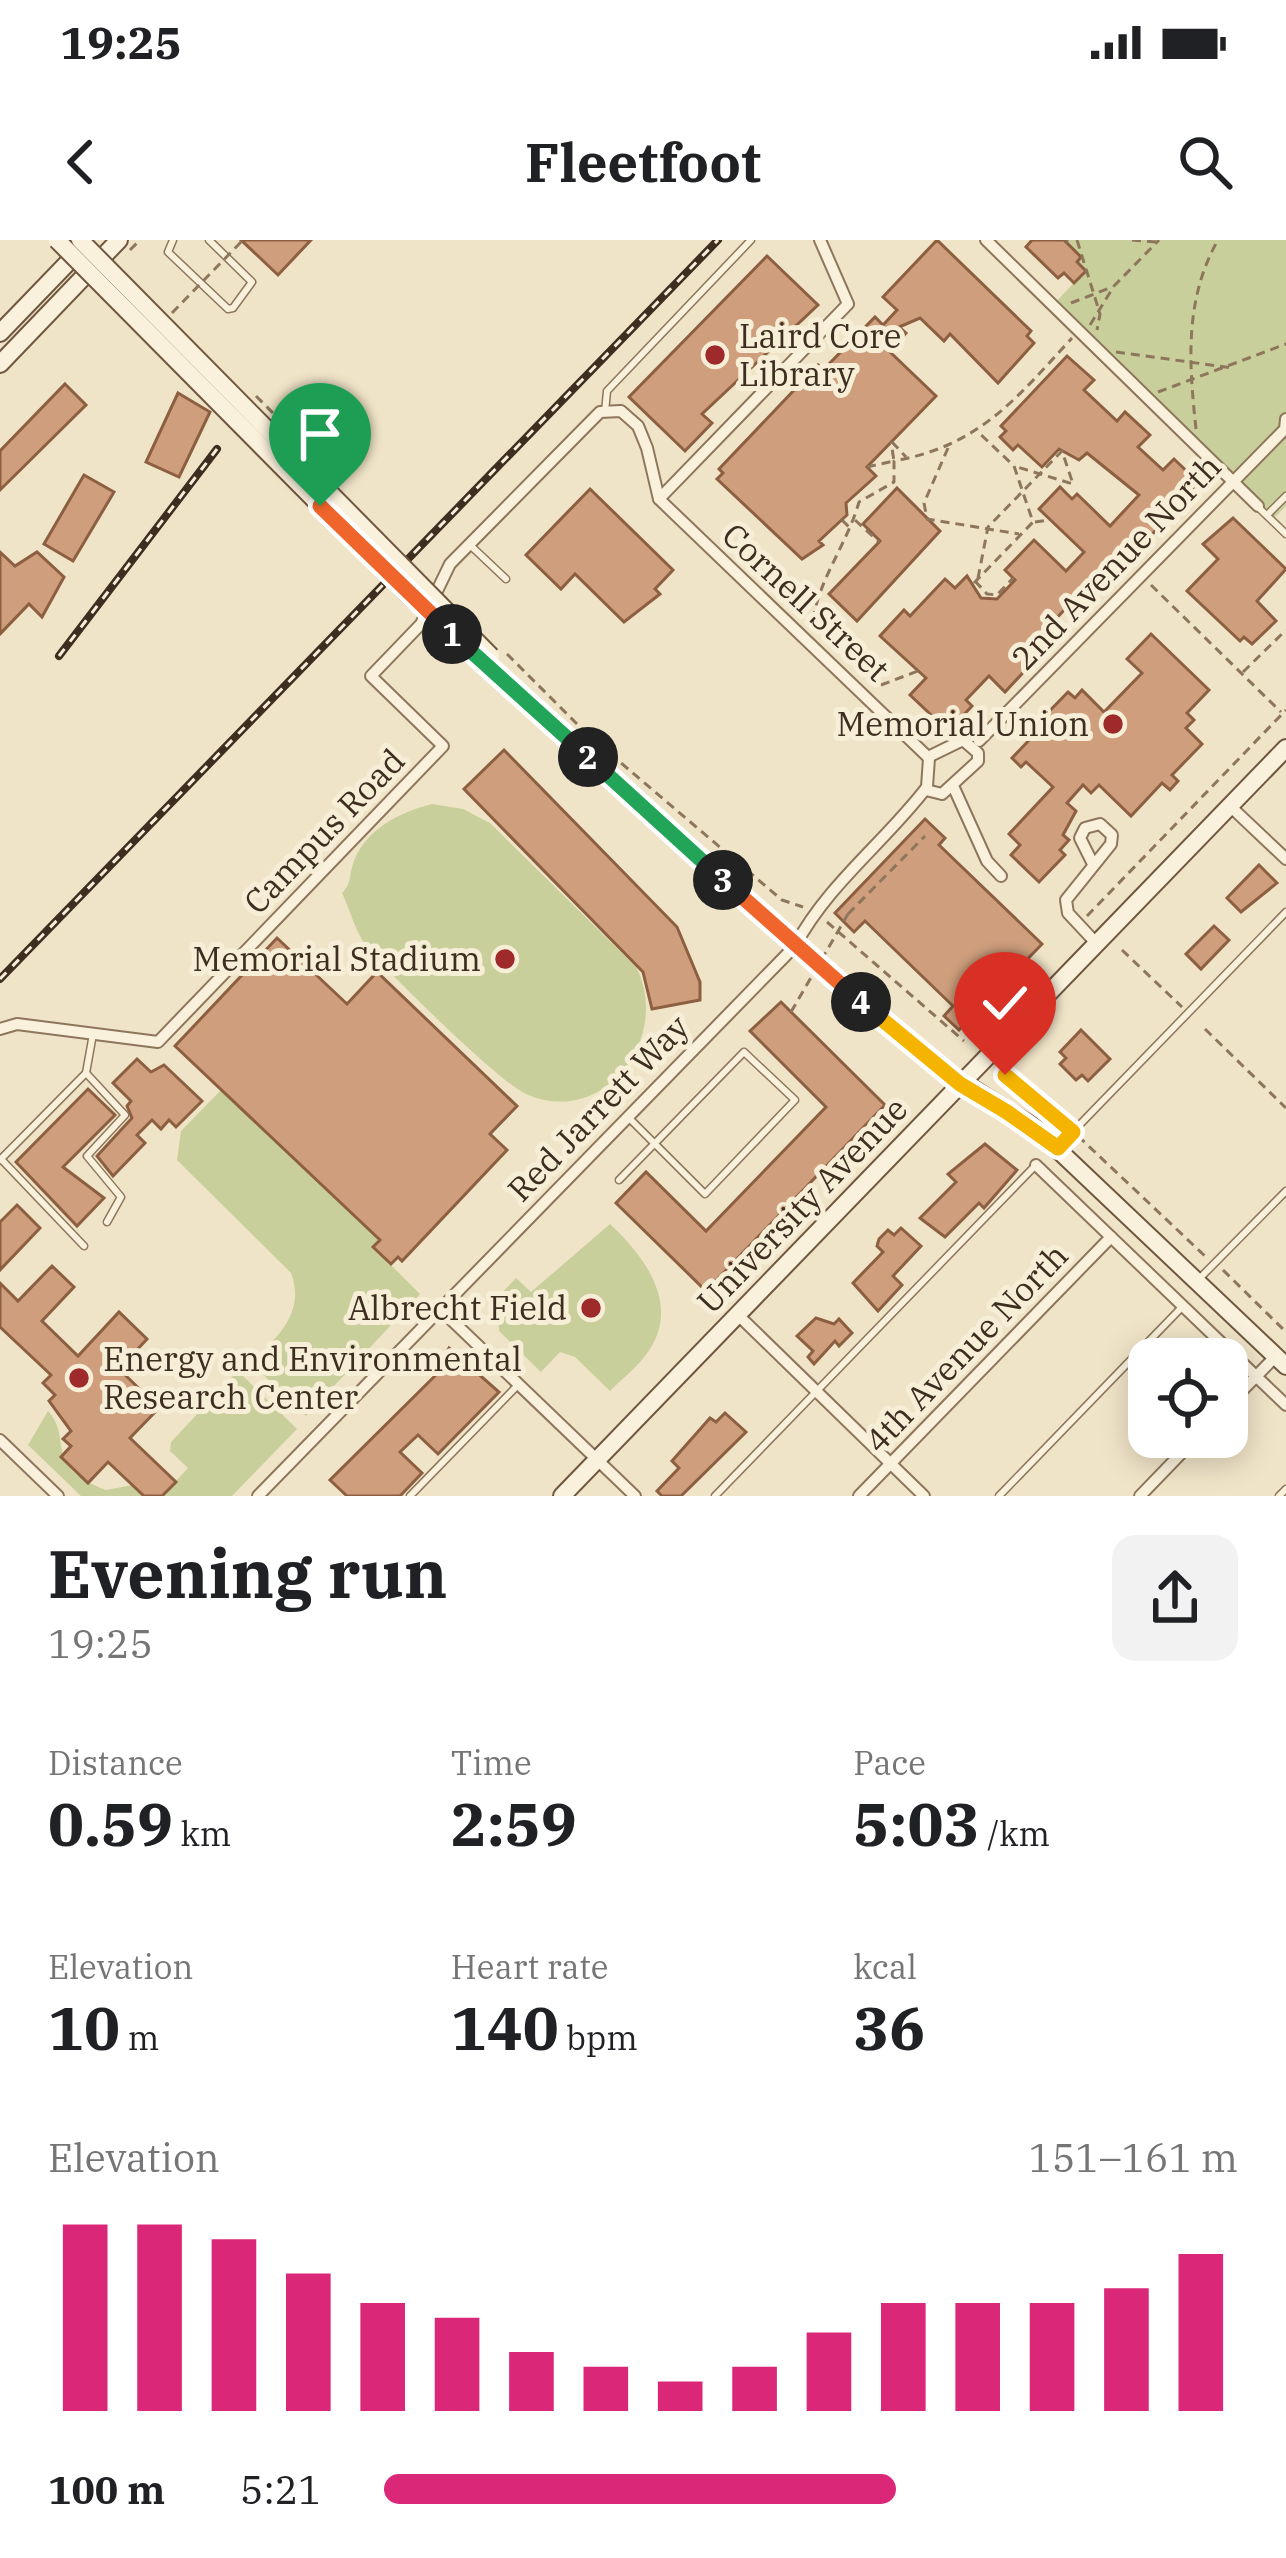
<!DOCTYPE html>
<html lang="en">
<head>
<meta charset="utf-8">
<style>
	body { margin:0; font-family:"IBM Plex Serif",serif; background:#f2f2f2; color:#202124; height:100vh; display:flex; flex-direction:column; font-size:45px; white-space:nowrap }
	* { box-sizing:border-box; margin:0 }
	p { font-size:39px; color:#757577 }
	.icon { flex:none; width:66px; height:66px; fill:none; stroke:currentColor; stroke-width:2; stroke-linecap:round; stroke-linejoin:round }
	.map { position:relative; height:1256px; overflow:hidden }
	.drawer { display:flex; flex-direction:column; background:#fff; flex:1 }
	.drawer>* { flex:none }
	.buttons { position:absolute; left:1128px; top:1098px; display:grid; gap:24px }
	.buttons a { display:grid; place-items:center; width:120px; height:120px; border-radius:24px; background:#fff; box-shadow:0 6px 30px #0003; font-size:60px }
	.pin { position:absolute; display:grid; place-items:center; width:102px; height:102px; color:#fff; margin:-123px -51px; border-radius:50% 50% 50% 0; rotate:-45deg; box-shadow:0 0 12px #0007 }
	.pin .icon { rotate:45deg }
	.km { position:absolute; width:60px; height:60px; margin:-30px; border-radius:50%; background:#222; color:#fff; font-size:33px; line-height:60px; text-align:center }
	.round { display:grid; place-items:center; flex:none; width:126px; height:126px; border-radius:24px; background:#f2f2f2 }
	.overview { display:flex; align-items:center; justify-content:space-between; height:204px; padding:0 48px }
	h1 { font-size:66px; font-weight:700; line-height:90px }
	.stats { display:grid; grid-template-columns:repeat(3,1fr); gap:18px; height:204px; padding:12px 48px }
	.stats div { display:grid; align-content:center }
	.stats b { font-size:60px; font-weight:700 }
	.stats small { font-size:33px; font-weight:400 }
	.stats p { font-size:33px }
	.chart { height:336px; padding:24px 48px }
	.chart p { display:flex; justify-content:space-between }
	.chart svg { width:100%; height:216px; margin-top:12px; stroke:#db2777; stroke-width:6 }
	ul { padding:0 48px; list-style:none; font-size:39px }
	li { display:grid; grid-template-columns:192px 144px 1fr; align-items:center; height:90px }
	li i { height:30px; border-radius:15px; background:#db2777 }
	.status { display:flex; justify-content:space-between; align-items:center; height:84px; padding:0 60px; background:#fff; direction:ltr }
	.status svg { height:33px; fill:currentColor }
	header { display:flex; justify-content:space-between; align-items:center; height:156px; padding:0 48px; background:#fff; font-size:54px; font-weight:700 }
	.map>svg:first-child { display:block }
</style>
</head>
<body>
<div class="status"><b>19:25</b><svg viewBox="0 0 49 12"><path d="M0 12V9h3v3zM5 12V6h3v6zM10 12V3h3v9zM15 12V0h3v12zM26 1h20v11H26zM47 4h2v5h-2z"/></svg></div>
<header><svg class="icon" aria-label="back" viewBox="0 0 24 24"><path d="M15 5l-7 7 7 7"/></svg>Fleetfoot<svg class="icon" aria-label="search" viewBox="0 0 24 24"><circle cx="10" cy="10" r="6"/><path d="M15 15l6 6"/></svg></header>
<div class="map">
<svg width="1286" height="1256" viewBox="0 0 1286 1256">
	<rect width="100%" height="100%" fill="#f0e4c8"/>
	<g fill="#c9cf9b">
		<path d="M1064,0h222v266l-14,14 -219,-215 32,-34 -8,-9 4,-6z"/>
		<path d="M432,564l31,5 27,14 146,144c36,69 -31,162 -110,127 -27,-12 -132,-116 -156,-143 -14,-16 -19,-39 -28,-58 9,-10 7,-14 10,-26 10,-36 47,-55 80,-63z"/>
		<path d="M221,850l159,150 -6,8 46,46 -114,122 -55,-53c26,-26 55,-50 40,-90l-114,-113 4,-29z"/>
		<path d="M610,984c33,31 70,78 40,125 -9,15 -27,29 -40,42l-35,-34 -15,-5 -19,20 -42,-41 -2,-33 19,-20 15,14z"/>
		<path d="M233,1136h10l54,53 -65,67h-70l26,-28 -18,-17 1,-9z"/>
		<path d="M48,1171c26,29 -7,54 58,79l27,-5 11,11h-63l-53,-51z"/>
	</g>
	<g fill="#cf9f7d" stroke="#8d5f41" stroke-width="3">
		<path d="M241,0h70l-33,35z"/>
		<path d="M937,0l94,91 -4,5 7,7 -36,40 -48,-49 -6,7 -24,-23 -21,9 7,6 -17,18 47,45 -69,71 9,9 -30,27 1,12 -28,26 4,4 -21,14 -85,-80 6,-6 -4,-4 99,-104 5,5 52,-53 8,8 14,-15 -14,-13z"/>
		<path d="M1032,0h32l17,17 -4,5 9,9 -12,12 -10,-10 -6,5 -32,-31z"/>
		<path d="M767,16l51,49 -116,109 10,9 -27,28 -56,-54z"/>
		<path d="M1067,116l27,24 -10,10 33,31 8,-9 25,23 -12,12 25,23 11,-11 24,23 -56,64 -53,51 -7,-6 -30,32 6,7 -15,15 3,3 -41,44 -16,-16 -23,24 6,6 -16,17 -6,-5 -7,8 -33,-31 16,-17 -46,-42 24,-26 6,6 35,-37 10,9 12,-12 14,22 16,1 18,-19 -10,-10 29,-30 32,31 18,-19 -45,-43 21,-22 12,12 5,-5 33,32 29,-31 -52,-42 -8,7 -20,-11 -17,18 -24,-22 -5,5 -13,-13 6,-6 -5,-5z"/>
		<path d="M65,144l21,21 -86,85v-39z"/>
		<path d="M178,153l32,19 -31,65 -33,-15z"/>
		<path d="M84,235l30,17 -41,69 -29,-17z"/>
		<path d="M897,248l43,43 -83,90 -28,-27 51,-53 -17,-17z"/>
		<path d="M590,249l83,81 -18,19 5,5 -36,28 -49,-48 -14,15 -35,-34z"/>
		<path d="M1233,278l53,51 -29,32 19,20 -24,23 -8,-7 -4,4 -53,-50 31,-32 -15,-15z"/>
		<path d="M0,312l15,14 22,-14 27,25 -22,40 -13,-13 -29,30z"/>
		<path d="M1151,394l58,56 -22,23 7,7 -8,8 16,16 -30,31 6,6 -8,9 -8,-7 -31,33 -32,-31 -8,8 -8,-8 -16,18 9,8 -13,24 6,5 -9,10 5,5 -26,27 -28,-27 9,-10 -11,-11 44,-47 -27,-25 -5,5 -9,-9 20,-21 -4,-4 40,-41 7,6 7,-8 22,22 38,-39 -15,-14z"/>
		<path d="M504,510l173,177 23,55v18l-48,9 -9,-37 -179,-183z"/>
		<path d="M925,579l20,19 -6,7 103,99 -83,86 -15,-14 9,-10 -88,-85 -11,11 -19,-19z"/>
		<path d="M1259,625l18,18 -36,29 -14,-14z"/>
		<path d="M1214,686l15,14 -28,29 -15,-15z"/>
		<path d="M277,698l70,66 30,-32 140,134 -27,28 17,16 -105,111 -4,-4 -7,7 -18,-17 7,-7 -205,-194z"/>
		<path d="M781,762l104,103 -179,186 -90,-88 30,-31 60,59 120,-124 -76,-76z"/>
		<path d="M1081,790l29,29 -22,22 -6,-6 -6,5 -16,-16 6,-6 -6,-6z"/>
		<path d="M137,819l14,13 13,-7 38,36 -26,26 -7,-7 -8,9 -9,-9 -15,15 8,8 -32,33 -16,-20 35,-38 -5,-12 4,-5 -18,-18z"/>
		<path d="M88,849l27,26 -52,52 41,31 -27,28 -61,-64z"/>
		<path d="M985,904l32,26 -33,38 -5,-5 -34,34 -25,-19 36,-36 -8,-8z"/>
		<path d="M17,965l23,23 -40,42v-48z"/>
		<path d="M901,988l20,18 -28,30 9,9 -24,26 -25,-28 30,-31 -6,-6 2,-7 9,-9 6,5z"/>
		<path d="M52,1026l22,21 -32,34 36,35 41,-44 28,27 -28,30 40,39 -29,30 46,44 -14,14h-18l-36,-34 -20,21 -27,-26 10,-11 -8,-7 8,-8 -22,-30 6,-6 -12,-12 8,-8 -51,-48v-44l18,18z"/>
		<path d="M816,1078l18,6 5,-5 13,14 -13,13 -4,-5 -21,23 -6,-7 5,-6 -16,-15z"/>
		<path d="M449,1108l50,44 -61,62 -20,-19 -18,17 22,21 -22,23h-53l-17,-16 118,-117 -5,-5z"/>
		<path d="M725,1173l21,19 -65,64h-19l-5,-5 22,-23 -7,-7 38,-43 6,4z"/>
	</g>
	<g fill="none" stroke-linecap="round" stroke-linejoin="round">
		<defs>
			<g id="lane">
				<path d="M173,0l-5,12 60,57 5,-1 19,-26 -43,-42"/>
				<path d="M605,172l2,-21 144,-151"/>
				<path d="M1258,267l28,27"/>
				<path d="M1267,275l19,-19"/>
				<path d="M470,305l36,34"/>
				<path d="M86,833l39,42 -38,41 34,41 -14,25"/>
				<path d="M1059,906l227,-234"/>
				<path d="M1,919l83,87"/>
				<path d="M0,920l86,-87 7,-39"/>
				<path d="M619,940l125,-128 51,48 -90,94 -75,-75"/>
				<path d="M1199,1039l87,-88"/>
				<path d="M410,1256l109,-112"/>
				<path d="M715,1256l319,-329"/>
				<path d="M999,1256l184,-190"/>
				<path d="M1279,1256l7,-7"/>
			</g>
			<g id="street">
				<path d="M986,0l272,266"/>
				<path d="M659,259l189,-195 -28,-64"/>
				<path d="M979,501l306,-312 1,-10"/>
				<path d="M954,548l33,73 14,15"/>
				<path d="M926,550l16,4 36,-33v-8l-15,-13 -35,17"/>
				<path d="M1230,566l56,53"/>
				<path d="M1093,624l-13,-26 5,-10 15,-4 12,11 -1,9 -45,56 2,13 28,30"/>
				<path d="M0,789l17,-5 141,18 285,-296 -72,-70 50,-52 29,-60 150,-152 21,-1 17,15 9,22 12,51 270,259 -2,29c-42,55 -99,97 -132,159l-537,550"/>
				<path d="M1036,925l250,240"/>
				<path d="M439,1068l196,188"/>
				<path d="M738,1075l186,181"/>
				<path d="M1227,1166l48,-49"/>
				<path d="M0,1200l58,56"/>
				<path d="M859,1256l252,-259"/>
				<path d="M1140,1256l57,-59"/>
			</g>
			<g id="secondary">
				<path d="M0,93l81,-84"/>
				<path d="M0,124l119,-124"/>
				<path d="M574,504l221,202 145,122 95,60 251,238"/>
				<path d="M562,1256l724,-748"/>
			</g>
		</defs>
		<use href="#lane" stroke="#8d765c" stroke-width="9"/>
		<use href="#street" stroke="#8d765c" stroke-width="14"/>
		<use href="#secondary" stroke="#6f573f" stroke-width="20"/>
		<g stroke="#8d765c" stroke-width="3" stroke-dasharray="9 6" stroke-linecap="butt">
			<path d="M1077,0l23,74 -3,16"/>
			<path d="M1132,0l24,2"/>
			<path d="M1066,2l2,-2"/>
			<path d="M130,10l10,-10"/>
			<path d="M1071,63l41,-16"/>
			<path d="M1090,85l24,-39 45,-46"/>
			<path d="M1116,112l117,16"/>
			<path d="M1158,152l128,-48"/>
			<path d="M1196,189c-7,-65 -12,-129 22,-189"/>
			<path d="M892,202l14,15"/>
			<path d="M948,208l-24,55 3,16 92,15"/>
			<path d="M867,227l27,-6 -3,-19"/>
			<path d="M842,280l8,8"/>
			<path d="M855,280l24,22"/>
			<path d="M1035,282l15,-2"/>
			<path d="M978,338l10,-51 74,-76 11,33 -59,-18"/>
			<path d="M975,341l12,13 10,1 16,-17"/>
			<path d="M974,343l59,-61 -19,-56 -37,-35"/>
			<path d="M1151,345l130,127"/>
			<path d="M795,362h19"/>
			<path d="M813,380c6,-41 34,-76 46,-118l35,-20v-21c85,-15 122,-62 178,-123"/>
			<path d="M1243,432l43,-42"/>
			<path d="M881,445l37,-14"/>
			<path d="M587,494l195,166 21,7"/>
			<path d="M848,674l77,-78"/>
			<path d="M1087,676l199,-206"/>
			<path d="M827,682l137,119"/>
			<path d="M1122,710l60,57"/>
			<path d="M1205,789l81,79"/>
			<path d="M1005,835l61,51"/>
			<path d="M1078,896l128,121"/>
			<path d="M1223,1030l63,62"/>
		</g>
		<use href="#lane" stroke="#faf1dc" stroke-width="6"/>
		<use href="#street" stroke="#faf1dc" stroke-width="10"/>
		<use href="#secondary" stroke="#faf1dc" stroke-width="16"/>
		<defs>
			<g id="rail">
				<path d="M59,416l158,-207"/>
				<path d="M0,739l718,-739"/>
			</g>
		</defs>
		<use href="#rail" stroke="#3d2e20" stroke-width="8"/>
		<use href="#rail" stroke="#f7eed8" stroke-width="3" stroke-dasharray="9" stroke-linecap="butt"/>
		<defs>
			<g id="secondary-bridge">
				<path d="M57,0l350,353 167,151"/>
				<path d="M80,0l411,416"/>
			</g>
		</defs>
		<use href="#secondary-bridge" stroke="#6f573f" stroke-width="20" stroke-linecap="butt"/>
		<g stroke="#8d765c" stroke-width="3" stroke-dasharray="9 6" stroke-linecap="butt">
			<path d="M172,73l70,-72"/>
			<path d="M256,156l48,48"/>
			<path d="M507,414l80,80"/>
			<path d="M791,772l57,-98"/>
		</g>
		<use href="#secondary-bridge" stroke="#faf1dc" stroke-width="16"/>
	</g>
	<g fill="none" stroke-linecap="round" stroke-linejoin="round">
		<defs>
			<path id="split-1" d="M320,266l132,128"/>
			<path id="split-2" d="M452,394l136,123"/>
			<path id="split-3" d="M588,517l135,123"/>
			<path id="split-4" d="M723,640l138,122"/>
			<path id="split-5" d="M861,762l99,82 47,28"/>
			<path id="split-6" d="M1005,835l68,57 -15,16 -51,-36"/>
		</defs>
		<use href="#split-1" stroke="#fff" stroke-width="24"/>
		<use href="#split-2" stroke="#fff" stroke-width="24"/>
		<use href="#split-3" stroke="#fff" stroke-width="24"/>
		<use href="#split-4" stroke="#fff" stroke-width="24"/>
		<use href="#split-5" stroke="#fff" stroke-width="24"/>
		<use href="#split-6" stroke="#fff" stroke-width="24"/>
		<use href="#split-1" stroke="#f0652b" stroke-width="15"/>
		<use href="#split-2" stroke="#22a559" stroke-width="15"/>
		<use href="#split-3" stroke="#22a559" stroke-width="15"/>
		<use href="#split-4" stroke="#f0652b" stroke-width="15"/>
		<use href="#split-5" stroke="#f5b400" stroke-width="15"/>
		<use href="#split-6" stroke="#f5b400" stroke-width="15"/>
	</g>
	<g fill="#9e2a2b" stroke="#f7eed8" stroke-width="4.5">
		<circle cx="715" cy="115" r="12"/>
		<circle cx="1113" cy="484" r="12"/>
		<circle cx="505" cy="719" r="12"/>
		<circle cx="591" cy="1068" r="12"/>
		<circle cx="79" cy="1138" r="12"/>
	</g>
	<g text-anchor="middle" stroke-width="10" stroke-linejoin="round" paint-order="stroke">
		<g font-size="33" fill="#3d2e20" stroke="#f7eed8" text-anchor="end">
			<text x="739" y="108" text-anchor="start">Laird Core<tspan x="739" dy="38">Library</tspan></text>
			<text x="1089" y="496">Memorial Union</text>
			<text x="481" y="731">Memorial Stadium</text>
			<text x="567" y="1080">Albrecht Field</text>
			<text x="103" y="1131" text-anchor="start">Energy and Environmental<tspan x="103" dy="38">Research Center</tspan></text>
		</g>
		<g font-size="33" fill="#3d2e20" stroke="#f7eed8">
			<text transform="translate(1116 322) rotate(-46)" y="12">2nd Avenue North</text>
			<text transform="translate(806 362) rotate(43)" y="12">Cornell Street</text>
			<text transform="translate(324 591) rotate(-46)" y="12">Campus Road</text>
			<text transform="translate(598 868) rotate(-46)" y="12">Red Jarrett Way</text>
			<text transform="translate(802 965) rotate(-46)" y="12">University Avenue</text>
			<text transform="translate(966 1108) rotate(-46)" y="12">4th Avenue North</text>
		</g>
	</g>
</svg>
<div class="buttons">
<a><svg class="icon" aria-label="locate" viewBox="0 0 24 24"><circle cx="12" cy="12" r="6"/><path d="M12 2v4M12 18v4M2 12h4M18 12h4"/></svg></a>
</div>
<div class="pin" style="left:320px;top:266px;background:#1e9e55"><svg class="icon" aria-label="arrive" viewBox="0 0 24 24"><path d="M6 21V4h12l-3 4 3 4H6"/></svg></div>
<div class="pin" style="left:1005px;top:835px;background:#d93025"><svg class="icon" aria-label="check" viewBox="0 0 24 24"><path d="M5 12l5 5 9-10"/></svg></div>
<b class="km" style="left:452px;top:394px">1</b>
<b class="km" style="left:588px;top:517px">2</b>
<b class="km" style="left:723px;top:640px">3</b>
<b class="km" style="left:861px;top:762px">4</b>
</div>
<section class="drawer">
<div class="overview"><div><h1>Evening run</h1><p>19:25</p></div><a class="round"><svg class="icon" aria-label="share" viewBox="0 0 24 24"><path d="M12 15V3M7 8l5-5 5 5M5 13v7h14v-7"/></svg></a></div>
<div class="stats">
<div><p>Distance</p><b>0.59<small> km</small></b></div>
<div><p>Time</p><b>2:59</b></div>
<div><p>Pace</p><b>5:03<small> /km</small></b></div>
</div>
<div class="stats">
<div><p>Elevation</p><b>10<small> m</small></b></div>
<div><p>Heart rate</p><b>140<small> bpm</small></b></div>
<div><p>kcal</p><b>36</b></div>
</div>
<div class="chart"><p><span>Elevation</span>151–161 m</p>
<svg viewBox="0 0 160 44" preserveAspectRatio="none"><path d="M5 44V6M15 44V6M25 44V9M35 44V16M45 44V22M55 44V25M65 44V32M75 44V35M85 44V38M95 44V35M105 44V28M115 44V22M125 44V22M135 44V22M145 44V19M155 44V12"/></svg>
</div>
<ul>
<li><b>100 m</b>5:21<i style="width:60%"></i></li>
</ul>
</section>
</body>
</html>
